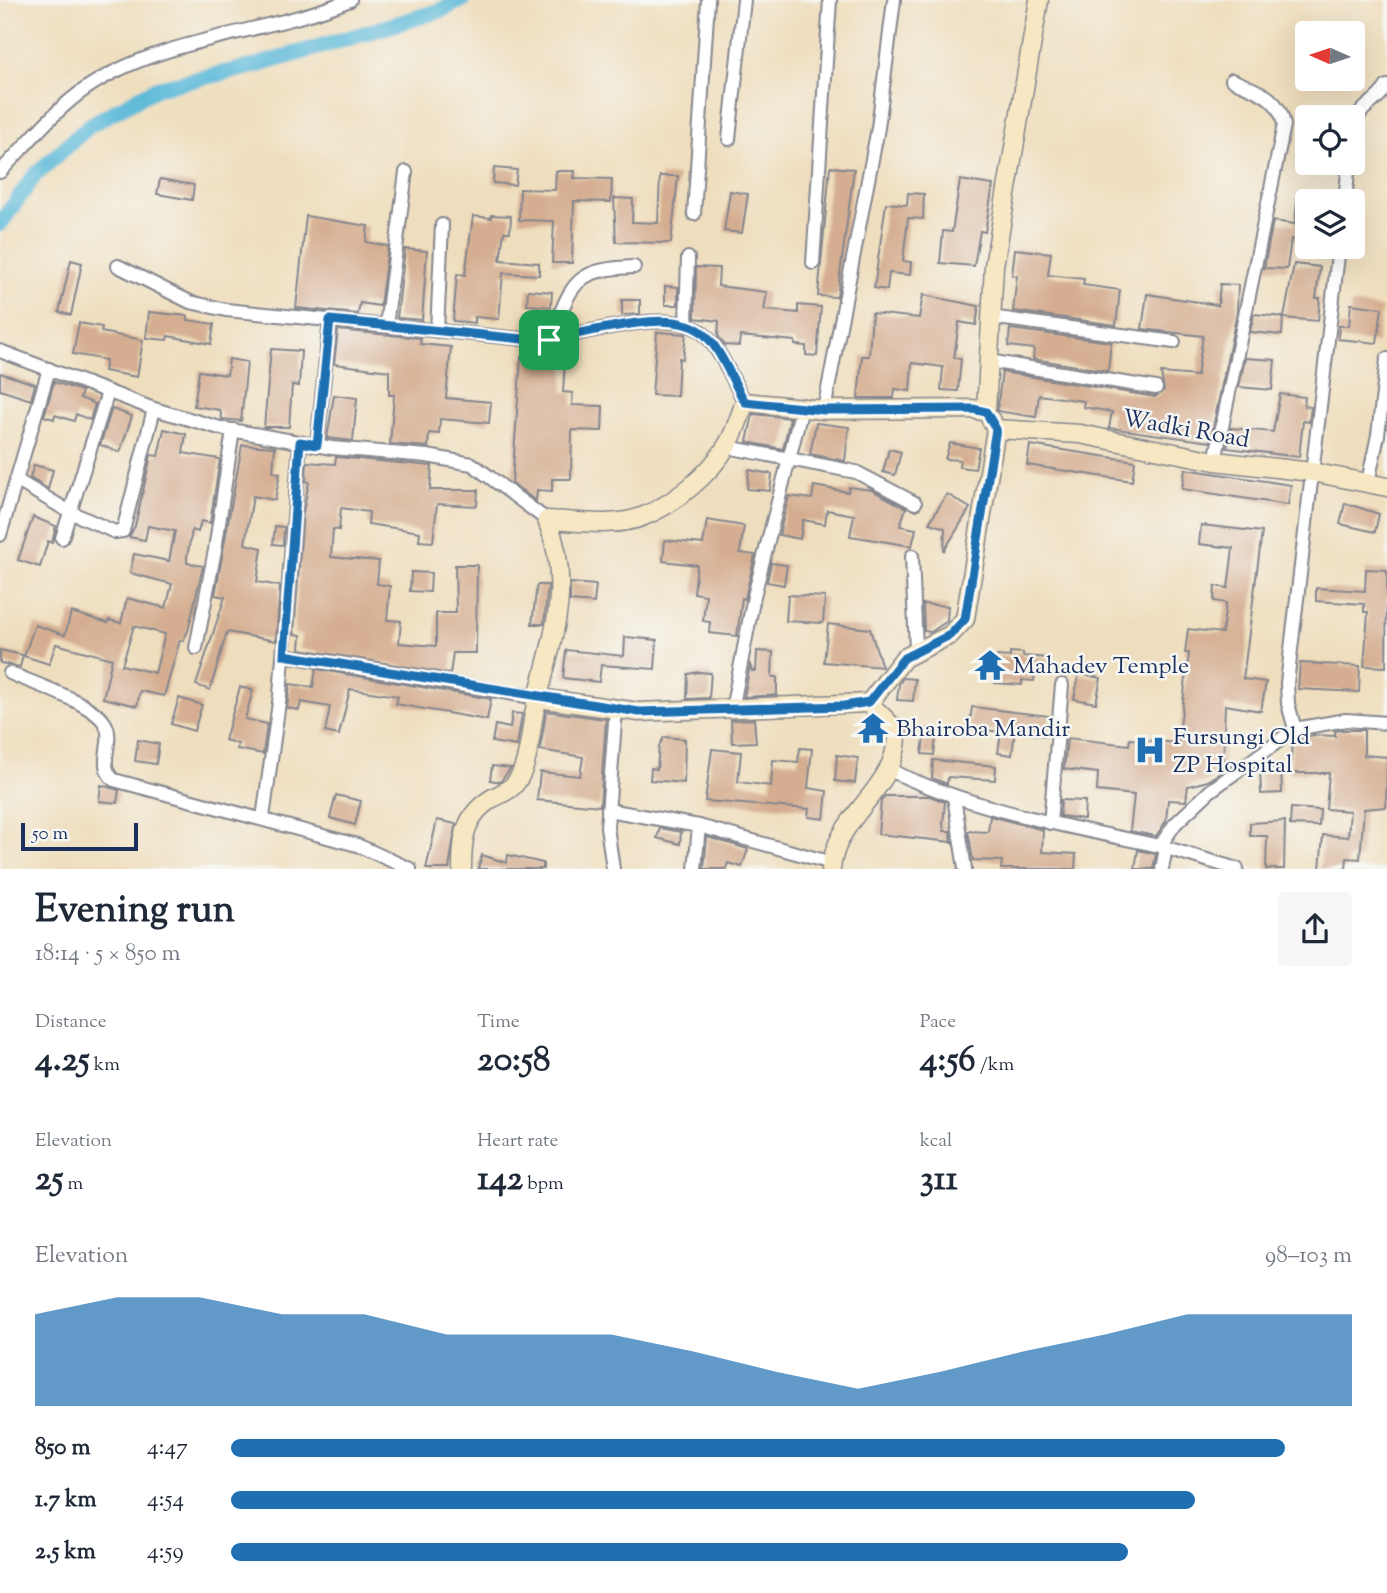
<!DOCTYPE html>
<html lang="en">
<head>
<meta charset="utf-8">
<style>
	body { margin:0; font-family:"Sorts Mill Goudy",serif; background:#f6f6f7; color:#1f2937; height:100vh; display:flex; flex-direction:column; font-size:26px; white-space:nowrap }
	* { box-sizing:border-box; margin:0 }
	p { font-size:23px; color:#747a83 }
	.icon { flex:none; width:38px; height:38px; fill:none; stroke:currentColor; stroke-width:2; stroke-linecap:round; stroke-linejoin:round }
	.map { position:relative; height:869px; overflow:hidden }
	.panel { display:flex; flex-direction:column; background:#fff; flex:1 }
	.panel>* { flex:none }
	.needle { width:46px; rotate:273deg }
	.buttons { position:absolute; left:1295px; top:21px; display:grid; gap:14px }
	.buttons a { display:grid; place-items:center; width:70px; height:70px; border-radius:7px; background:#fff; box-shadow:0 7px 28px #0002; font-size:35px }
	.scale { position:absolute; left:21px; bottom:18px; width:117px; box-sizing:border-box; padding-left:7px; border:4px solid #1b2f5e; border-top:0; font-size:19px; line-height:24px; white-space:nowrap; color:#1b2f5e; -webkit-text-stroke:5px #f6f6f2; paint-order:stroke }
	.pin { position:absolute; display:grid; place-items:center; width:60px; height:60px; color:#fff; margin:-30px; border-radius:14px; box-shadow:0 4px 10px #0006 }
	.round { display:grid; place-items:center; flex:none; width:74px; height:74px; border-radius:7px; background:#f6f6f7 }
	.headline { display:flex; align-items:center; justify-content:space-between; height:119px; padding:0 35px }
	h1 { font-size:38px; font-weight:800; line-height:52px }
	.figures { display:grid; grid-template-columns:repeat(3,1fr); gap:10px; height:119px; padding:7px 35px }
	.figures div { display:grid; align-content:center }
	.figures b { font-size:35px; font-weight:800 }
	.figures small { font-size:19px; font-weight:400 }
	.figures p { font-size:19px }
	.chart { height:196px; padding:14px 35px }
	.chart p { display:flex; justify-content:space-between }
	.chart svg { width:100%; height:126px; margin-top:7px; fill:#1f6fb2; opacity:.7 }
	ul { padding:0 35px; list-style:none; font-size:23px }
	li { display:grid; grid-template-columns:112px 84px 1fr; align-items:center; height:52px }
	li i { height:18px; border-radius:9px; background:#1f6fb2 }
	.map>svg:first-child { display:block }
</style>
</head>
<body>
<div class="map">
<svg width="1387" height="869" viewBox="0 0 1387 869">
	<rect width="100%" height="100%" fill="#f6f6f2"/>
	<filter id="ink" filterUnits="userSpaceOnUse"><feTurbulence type="fractalNoise" baseFrequency=".0143" numOctaves="2"/><feDisplacementMap in="SourceGraphic" scale="14" xChannelSelector="R" yChannelSelector="G"/><feConvolveMatrix kernelMatrix="1 2 1 2 8 2 1 2 1" color-interpolation-filters="sRGB"/></filter>
	<filter id="wash" filterUnits="userSpaceOnUse"><feTurbulence type="fractalNoise" baseFrequency=".00686" numOctaves="4" result="noise"/><feDisplacementMap in="SourceGraphic" scale="28" xChannelSelector="R" yChannelSelector="G"/><feGaussianBlur stdDeviation="1.57" result="paint"/><feColorMatrix in="noise" values="0 0 0 0 0 0 0 0 0 0 0 0 0 0 0 0 0 1.4 0 .05"/><feComposite in="paint" operator="in"/></filter>
	<g filter="url(#wash)">
		<rect width="100%" height="100%" fill="#efdebd"/>
		<g fill="none" stroke-linecap="round" stroke-linejoin="round">
			<path stroke="#59b8d8" stroke-width="16" d="M0,224l35,-49 55,-50 67,-37 98,-22 184,-55 23,-11"/>
		</g>
		<g id="blocks">
			<g fill="#d5ae91" fill-rule="evenodd">
				<path d="M830,167l24,2 -17,128 -19,-1z"/>
				<path d="M494,168l23,2 -2,15 -22,-2z"/>
				<path d="M556,171h19l-1,7 38,1 -1,23 -37,-1 -2,62h-20l2,-42 -35,-1 1,-31 35,1z"/>
				<path d="M660,176h18l-7,67 -55,-1 -2,-44 19,1 -1,23 26,1z"/>
				<path d="M160,179l34,6 -2,15 -35,-6z"/>
				<path d="M960,180l33,5 -8,47 -5,-1 -6,35 -34,-3 3,-32 9,1z"/>
				<path d="M730,191l18,3 -6,39 -18,-2z"/>
				<path d="M1298,192h9v49l-16,-2 -4,30 -23,-1 9,-47 22,3z"/>
				<path d="M908,193l16,1 -1,25 -15,-1 -5,43 8,1 -1,13 -21,-2 -2,17 -13,-2 12,-85 21,2z"/>
				<path d="M491,215l20,1 -1,16h-6l-4,28 39,3v12l-36,-2 -4,46 -24,-2v6l-22,-2 4,-47 8,1 8,-59 18,2z"/>
				<path d="M306,216l62,10 -2,16 22,4 -8,60 -20,-3 -2,11 -62,-6z"/>
				<path d="M405,249l22,2 -5,69 -25,-2z"/>
				<path d="M1015,249l36,4 -3,22 36,4 -1,6 37,5 -4,35 -103,-14 4,-35 -5,-1z"/>
				<path d="M71,260l11,3 -11,52 -12,-3z"/>
				<path d="M1294,264l26,3 -4,31h4l-2,23 -34,-3z"/>
				<path d="M696,267l23,1 -1,18 49,6 -3,18 34,3v-8l23,2 -4,49 -11,-1v-9l-11,-1v-4l-55,-5 -1,10 -14,-1 -7,-9 1,-15 -24,-3z"/>
				<path d="M1220,284l18,1 -1,27 -27,130 -101,-14 3,-16 -29,-5 1,-6 -45,-6 -3,22 -39,-6 5,-39 153,25 9,-7 -3,-17 36,3 6,-40 -61,-7 5,-35 71,11z"/>
				<path d="M665,286l13,1v18h-13z"/>
				<path d="M528,290l24,2 -1,15 -24,-2z"/>
				<path d="M923,295l56,11 -3,19 -17,-3 -5,36 7,1 -3,32 -17,-1 2,-23 -31,-4 -2,28 -15,-2 -1,9h-36l4,-42h7l3,-43 47,5z"/>
				<path d="M622,300h18v14l-18,1z"/>
				<path d="M1351,304l31,4 -5,35 -39,-4 1,-13h10z"/>
				<path d="M149,312l39,4v4l26,4 -3,20 -43,-8 -1,4 -21,-2z"/>
				<path d="M1254,314l29,3 -1,18 -32,-3z"/>
				<path d="M79,323l23,4 -1,5 42,8 -6,37 -33,-6 2,-11 -33,-6z"/>
				<path d="M1010,329l101,13 -3,29 -75,-12 1,-10 -26,-3z"/>
				<path d="M338,330l83,8 -1,6 31,3 -5,51 45,4 -2,21 -49,-4 -1,15 -10,-1 -1,14 -38,-3 4,-49h-5v-24l-55,-7z"/>
				<path d="M657,332l29,2 -3,25 -4,-1 -2,38 -25,-1z"/>
				<path d="M271,349l30,2 -2,35 -7,-1 -3,42h-25z"/>
				<path d="M521,357l44,5 -2,30 10,1 -1,12 31,1 -1,25 -30,-1 -1,49h-19v12l-15,-1 -1,11 -24,-18z"/>
				<path d="M1245,358l30,2 -3,30 -33,-3z"/>
				<path d="M229,359l18,3 -6,59 -19,-2 -2,-9 -26,-4 5,-35 28,4z"/>
				<path d="M0,373l35,11 -4,16 -31,-10z"/>
				<path d="M54,382l28,9 -2,7 15,6 -5,16 -14,-6 -2,7 -19,-6 -1,4 -10,-3z"/>
				<path d="M1280,394l25,3 -1,9 7,1 -2,15 -6,-1 -4,36 -72,-9 4,-20 42,4z"/>
				<path d="M334,395l23,3 -4,43 -26,-3z"/>
				<path d="M112,409l20,7 -12,36 -20,-7z"/>
				<path d="M753,414l37,4 -7,31 -36,-7z"/>
				<path d="M816,423l33,4 -4,34 -35,-7z"/>
				<path d="M164,429l22,5 -3,19 37,6 -10,64 -9,-2 -3,11 -6,-2 -5,27v6l16,3 -15,65 -5,10 -3,-1 -16,56 -24,-5 -3,15 -34,-8 9,-39 -56,-15 -7,20 -25,-8 11,-31 30,10 6,-23 37,11 1,-3 12,3 6,-25 39,10 6,-24 -42,-11 4,-19 35,7 6,-30 -27,-5 -3,14 -16,-3 6,-11 16,-71 7,1zM134,626l31,8 -10,39 -33,-8z"/>
				<path d="M950,443l29,5 -4,21 -16,-2 1,-7 -15,-1z"/>
				<path d="M242,445l33,2 -2,25 7,1 -5,27 -22,-4 -8,48 17,4 -5,34 23,4 -4,55 -49,-9 -17,58 -14,-5 29,-88 -10,-2z"/>
				<path d="M1030,445l105,16 -3,20 -105,-16z"/>
				<path d="M889,449l12,3 -6,23 -12,-3z"/>
				<path d="M336,457l96,9 -2,24h48l-1,16 -40,-2 -4,38 -14,-1 1,-9 -52,-8 1,-12 -28,-4 -2,22 -6,-1 -2,28 48,4 -2,23 13,2 -3,34 14,1 -2,22 37,3v-33h20l-1,-48h22l-1,88h-23l-3,21 -150,-25 1,-14 -7,-1 9,-122 6,-30 -3,-1 1,-19 28,2z"/>
				<path d="M34,465l19,5 -5,19 -18,-11z"/>
				<path d="M1185,469l106,16 -3,20 -106,-16z"/>
				<path d="M749,470l23,4 -2,17 -23,-2z"/>
				<path d="M814,486l34,6 1,-5 23,3 34,18 -6,18 16,3 -4,17 -62,-10 4,-21 -27,-5 -2,14 -22,-4 -3,19 -21,-4 10,-39 23,3z"/>
				<path d="M947,494l23,14 -26,43 1,-23 -16,-5z"/>
				<path d="M1345,503l34,11 -4,18 -35,-8z"/>
				<path d="M33,517l23,9 -4,17 -4,-2 -8,26 -22,-7z"/>
				<path d="M707,520l37,6 -4,27 15,2 -10,44 -3,-1 -5,38 -28,-3 1,-11 -7,-1 3,-26 -12,-2 3,-28 -34,-4 2,-21 38,4z"/>
				<path d="M1201,525l61,7 -19,147 23,3 -5,29 -36,-6 -2,66 -15,10 -20,5 -2,15 -18,-1 -2,21 -10,15 -26,-5 4,-36 -37,-4 1,-18 -34,-4 3,-31 62,7 1,-6 48,4 11,-90h-4l3,-24 34,4 4,-30 -12,-2 1,-15 13,2 5,-40 -34,-4z"/>
				<path d="M275,526l9,1 -1,18 -10,-1z"/>
				<path d="M771,563l16,2 -3,20 -17,-3z"/>
				<path d="M1366,569l21,1 -1,97 -22,-1 4,-54h-4v-8l-48,-3v-13l49,3z"/>
				<path d="M411,572l20,1 -1,19 -20,-1z"/>
				<path d="M570,583l26,2 -2,18 -24,-2z"/>
				<path d="M537,585h11l-4,39h-12z"/>
				<path d="M788,595l37,2 -2,26 -37,-2z"/>
				<path d="M923,604l25,2 -1,15 -16,11 -7,-1z"/>
				<path d="M828,624l42,5 12,38 -58,-5z"/>
				<path d="M625,637l32,3 -2,29 -54,-4 -2,17 -36,-4 3,-28 58,6z"/>
				<path d="M0,650l23,5 -3,12 -20,-4z"/>
				<path d="M757,651l16,1 -1,25h5v18l-33,2 6,-32 2,6h4z"/>
				<path d="M1010,652l13,1v3l26,2 -1,13h-13l-1,10 -12,-1v5l-27,-2 2,-27 13,1z"/>
				<path d="M1300,663l60,3 -1,26 -61,-3z"/>
				<path d="M316,669l175,30 -4,21 -91,-16 2,-8 -48,-7 -11,46 -14,-3 5,-25 -29,-5 -2,8 -12,-2 3,-24 23,3z"/>
				<path d="M699,672l12,1 -2,25 -22,1 1,-25z"/>
				<path d="M1079,674l22,4 -5,25 -22,-4z"/>
				<path d="M903,678l12,1 -2,22 -16,-1 2,-16z"/>
				<path d="M240,687l13,3 -8,29 22,5 -4,30 -26,-5 1,-5 -13,-4z"/>
				<path d="M179,698l23,7 -8,26 -23,-7z"/>
				<path d="M972,707l78,9 -3,20 -32,-5 -3,24 -14,-2 3,-21 -32,-4z"/>
				<path d="M546,711l60,8 -6,87 -63,-6 3,-28 40,4 3,-19 -43,-7z"/>
				<path d="M512,713l10,1 -5,32 -25,-4 3,-17 15,3z"/>
				<path d="M754,719l2,23 -24,1 -1,-23z"/>
				<path d="M925,729l12,1 -3,25 -12,-1z"/>
				<path d="M1342,730h22v25l23,2 -1,50 -22,2 -4,50 -13,-1 -1,11h-26l3,-34 25,2 2,-26 -24,-2 3,-36h-39l2,-31 21,-7 22,1v-5z"/>
				<path d="M664,737l21,2 -1,44 -34,-3 1,-12 6,1 2,-23z"/>
				<path d="M138,740l21,4 -3,20 -21,-3z"/>
				<path d="M800,748l12,1 -4,39 19,3 -3,28 -16,-2 1,-8 -104,-8 7,-52 29,3 -3,30 33,4 2,-26 25,2z"/>
				<path d="M837,755l21,3 -3,25 -20,-2z"/>
				<path d="M933,760l63,6 -1,14 -47,-3 -1,7 -15,-6z"/>
				<path d="M492,766l19,2 -11,14 -10,-2z"/>
				<path d="M1260,768h21l1,25 -21,1z"/>
				<path d="M101,785l18,5 -2,13 -18,-2z"/>
				<path d="M336,795l25,6 -6,24 -25,-7z"/>
				<path d="M885,796h45l15,6 -2,22 1,7h6l2,11 -74,-8 3,-33z"/>
				<path d="M1061,800l24,1 -1,18 -24,-3z"/>
				<path d="M1291,808l29,2 -1,16 -29,-1z"/>
				<path d="M990,816l53,14 -1,22 34,2 -1,15h-74l1,-8 -29,-1 -5,-29 20,1z"/>
				<path d="M437,820l19,4 -7,45h-23z"/>
				<path d="M1285,821l-1,48h-18l1,-33h-17v-13z"/>
				<path d="M660,828l21,4 -1,12 -23,-6z"/>
				<path d="M707,837l41,12 -6,18 -14,-4 -2,6h-22z"/>
				<path d="M1138,850l18,4 -3,15h-18z"/>
				<path d="M482,855l25,8 1,-8 35,8v6h-65z"/>
			</g>
		</g>
	</g>
	<g filter="url(#ink)">
		<use href="#blocks" fill-opacity="0" stroke="#85868e" stroke-width="2"/>
		<g fill="none" stroke-linecap="round" stroke-linejoin="round">
			<defs>
				<g id="street">
					<path d="M1353,133c4,-29 21,-26 34,-47"/>
					<path d="M729,139l15,-139"/>
					<path d="M0,172c28,-29 54,-62 88,-85 75,-50 179,-53 262,-87"/>
					<path d="M1345,201l4,-38"/>
					<path d="M694,214l14,-214"/>
					<path d="M813,263l17,-263"/>
					<path d="M118,266l72,36 36,8 307,30c44,0 141,-40 174,-3 16,17 26,45 38,65"/>
					<path d="M990,317l184,25"/>
					<path d="M686,323l2,-65"/>
					<path d="M386,326l20,-154"/>
					<path d="M437,331l5,-106"/>
					<path d="M549,340c24,-54 21,-71 85,-73"/>
					<path d="M0,351l154,58 66,19 112,20 95,8 45,8 75,56"/>
					<path d="M988,361l168,27"/>
					<path d="M824,410l54,-282 16,-128"/>
					<path d="M317,445l13,-125"/>
					<path d="M727,447l129,25 59,31"/>
					<path d="M1215,461l69,-336c-4,-29 -28,-34 -52,-45"/>
					<path d="M16,480l54,32 45,20 8,-1 31,-122"/>
					<path d="M1368,482l10,-47 9,-76"/>
					<path d="M0,535l49,-166"/>
					<path d="M62,538l46,-146"/>
					<path d="M912,556l4,94"/>
					<path d="M196,648l19,-98 18,-120"/>
					<path d="M284,655l254,43"/>
					<path d="M10,673c24,11 80,29 94,49 13,18 -9,42 10,58l243,65 53,24"/>
					<path d="M732,710l22,-114 48,-188"/>
					<path d="M1295,729l-7,-25 -1,-21 52,-436"/>
					<path d="M890,770c83,40 180,57 270,76l15,-22 35,-33 85,-62 51,-9 41,3"/>
					<path d="M954,797l11,72"/>
					<path d="M608,810l91,16 133,37"/>
					<path d="M263,818l17,-123 20,-253"/>
					<path d="M1050,823l12,-138"/>
					<path d="M1160,846l77,23"/>
					<path d="M613,869l-6,-42 9,-118"/>
					<path d="M695,869l4,-43"/>
					<path d="M1162,869l4,-21"/>
				</g>
				<g id="secondary">
					<path d="M986,412l8,-146 45,-266"/>
					<path d="M991,420l5,9 84,5 135,27 97,11 75,15"/>
					<path d="M538,698l101,14 230,-9 35,-45 46,-23 15,-16 31,-190"/>
					<path d="M462,869c0,-30 2,-53 29,-70 10,-6 20,-8 26,-18 12,-17 13,-47 17,-67 15,-69 41,-124 13,-194 30,1 69,8 97,-4 30,-12 65,-41 82,-69 9,-13 13,-30 19,-45l79,8 149,-1 13,3"/>
					<path d="M831,869c6,-58 68,-79 66,-138l-28,-28"/>
				</g>
			</defs>
			<use href="#street" stroke="#85868e" stroke-width="16"/>
			<use href="#secondary" stroke="#85868e" stroke-width="21"/>
			<use href="#street" stroke="#fff" stroke-width="12"/>
			<use href="#secondary" stroke="#f7e8c3" stroke-width="18"/>
		</g>
	</g>
	<g fill="none" stroke-linecap="round" stroke-linejoin="round" filter="url(#ink)">
		<defs>
			<path id="route" d="M330,320l203,20c44,0 141,-40 174,-3 16,17 26,45 38,65l79,8 149,-1 13,3 10,17 -31,190 -15,16 -46,23 -35,44 -25,4 -205,6 -355,-57 16,-213 17,3z"/>
		</defs>
		<use href="#route" stroke="#fff" stroke-width="14"/>
		<use href="#route" stroke="#1f6fb2" stroke-width="9"/>
	</g>
	<defs>
		<symbol id="temple-bare" viewBox="-9 -9 18 18"><path d="M0-6L5-2H3V0L6.5 2.5H4V6H1.5V3h-3V6H-4V2.5H-6.5L-3 0V-2H-5Z" fill="#1f6fb2" stroke="#f6f6f2" stroke-width="2.5" paint-order="stroke"/></symbol>
		<symbol id="hospital-bare" viewBox="-9 -9 18 18"><path d="M-5-5h3v3.5h4V-5h3V5h-3V1.5h-4V5h-3Z" fill="#1f6fb2" stroke="#f6f6f2" stroke-width="2.5" paint-order="stroke"/></symbol>
	</defs>
	<g fill-rule="evenodd">
		<use href="#temple-bare" x="968" y="643" width="44" height="44"/>
		<use href="#temple-bare" x="851" y="706" width="44" height="44"/>
		<use href="#hospital-bare" x="1128" y="728" width="44" height="44"/>
	</g>
	<g text-anchor="middle" stroke-width="5" stroke-linejoin="round" paint-order="stroke">
		<g font-size="24" fill="#1b2f5e" stroke="#f6f6f2">
			<text transform="translate(1186 428) rotate(10)" y="8">Wadki Road</text>
		</g>
		<g font-size="24" fill="#1b2f5e" stroke="#f6f6f2" text-anchor="start">
			<text x="1013" y="673">Mahadev Temple</text>
			<text x="896" y="736">Bhairoba Mandir</text>
			<text x="1173" y="744">Fursungi Old<tspan x="1173" dy="28">ZP Hospital</tspan></text>
		</g>
	</g>
</svg>
<div class="buttons">
<a><svg class="needle" viewBox="-14 -14 28 28"><path d="M0-13l5 13h-10z" fill="#e53935"/><path d="M0 13l5-13h-10z" fill="#747a83"/></svg></a>
<a><svg class="icon" aria-label="locate" viewBox="0 0 24 24"><circle cx="12" cy="12" r="6"/><path d="M12 2v4M12 18v4M2 12h4M18 12h4"/></svg></a>
<a><svg class="icon" aria-label="layers" viewBox="0 0 24 24"><path d="M12 4l9 5-9 5-9-5zM3 14l9 5 9-5"/></svg></a>
</div>
<div class="scale">50 m</div>
<div class="pin" style="left:549px;top:340px;background:#1e9e55"><svg class="icon" aria-label="arrive" viewBox="0 0 24 24"><path d="M6 21V4h12l-3 4 3 4H6"/></svg></div>
</div>
<section class="panel">
<div class="headline"><div><h1>Evening run</h1><p>18:14 · 5 × 850 m</p></div><a class="round"><svg class="icon" aria-label="share" viewBox="0 0 24 24"><path d="M12 15V3M7 8l5-5 5 5M5 13v7h14v-7"/></svg></a></div>
<div class="figures">
<div><p>Distance</p><b>4.25<small> km</small></b></div>
<div><p>Time</p><b>20:58</b></div>
<div><p>Pace</p><b>4:56<small> /km</small></b></div>
</div>
<div class="figures">
<div><p>Elevation</p><b>25<small> m</small></b></div>
<div><p>Heart rate</p><b>142<small> bpm</small></b></div>
<div><p>kcal</p><b>311</b></div>
</div>
<div class="chart"><p><span>Elevation</span>98–103 m</p>
<svg viewBox="0 0 160 44" preserveAspectRatio="none"><path d="M0 44V12L10 6L20 6L30 12L40 12L50 19L60 19L70 19L80 25L90 32L100 38L110 32L120 25L130 19L140 12L150 12L160 12V44z"/></svg>
</div>
<ul>
<li><b>850 m</b>4:47<i style="width:94%"></i></li>
<li><b>1.7 km</b>4:54<i style="width:86%"></i></li>
<li><b>2.5 km</b>4:59<i style="width:80%"></i></li>
</ul>
</section>
</body>
</html>
